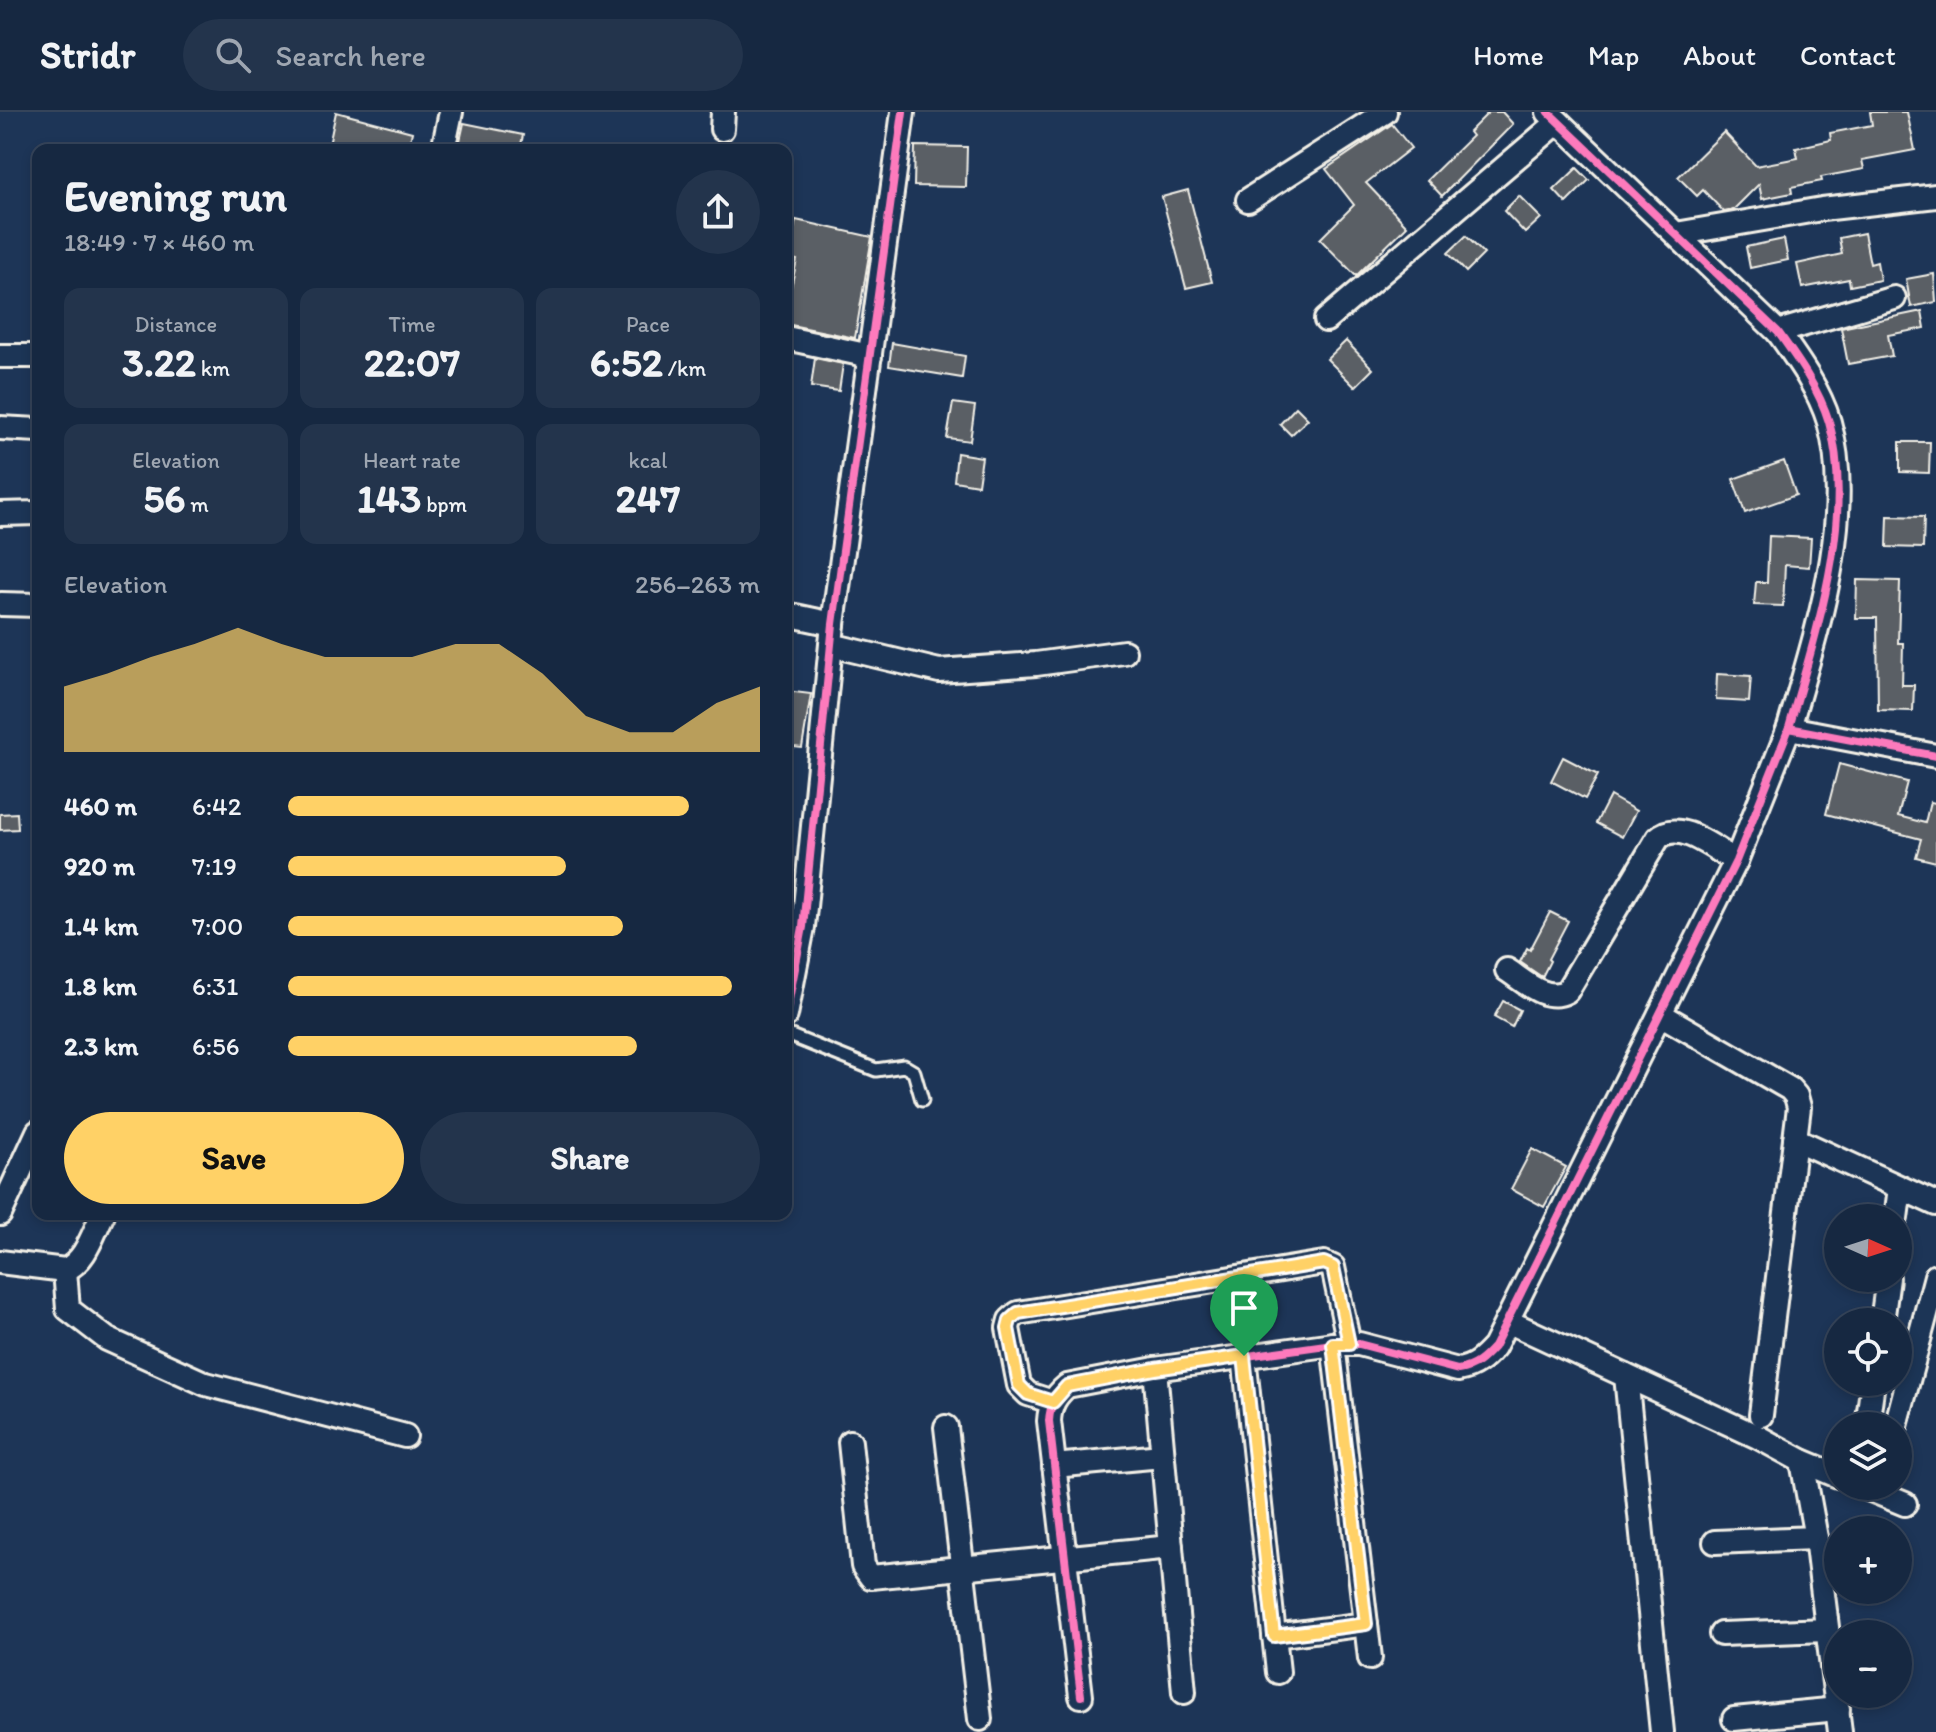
<!DOCTYPE html>
<html lang="en">
<head>
<meta charset="utf-8">
<style>
	body { margin:0; font-family:Itim,sans-serif; background:#23344c; color:#f1f3f6; height:100vh; display:flex; flex-direction:column; font-size:30px; white-space:nowrap }
	* { box-sizing:border-box; margin:0 }
	p { font-size:26px; color:#9ea6b1 }
	.icon { flex:none; width:44px; height:44px; fill:none; stroke:currentColor; stroke-width:2; stroke-linecap:round; stroke-linejoin:round }
	.map { position:relative; flex:1; overflow:hidden }
	.panel { position:absolute; left:32px; top:32px; width:760px; height:1076px; display:flex; flex-direction:column; background:#162841; border-radius:16px; box-shadow:0 4px 12px #0003,0 0 0 2px #35445a }
	.panel>* { flex:none }
	.needle { width:52px; rotate:93deg }
	.fabs { position:absolute; left:1824px; top:1092px; display:grid; gap:16px }
	.fabs a { display:grid; place-items:center; width:88px; height:88px; border-radius:50%; background:#162841; box-shadow:0 4px 12px #0003,0 0 0 2px #35445a; font-size:40px }
	.pin { position:absolute; display:grid; place-items:center; width:68px; height:68px; color:#fff; margin:-82px -34px; border-radius:50% 50% 50% 0; rotate:-45deg; box-shadow:0 0 8px #0007 }
	.pin .icon { rotate:45deg }
	.round { display:grid; place-items:center; flex:none; width:84px; height:84px; border-radius:42px; background:#23344c }
	.overview { display:flex; align-items:center; justify-content:space-between; height:136px; padding:0 32px }
	h1 { font-size:44px; font-weight:800; line-height:60px }
	.metrics { display:grid; grid-template-columns:repeat(3,1fr); gap:12px; height:136px; padding:8px 32px }
	.metrics div { display:grid; align-content:center; border-radius:16px; background:#23344c; text-align:center }
	.metrics b { font-size:40px; font-weight:800 }
	.metrics small { font-size:22px; font-weight:400 }
	.metrics p { font-size:22px }
	.chart { height:224px; padding:16px 32px }
	.chart p { display:flex; justify-content:space-between }
	.chart svg { width:100%; height:144px; margin-top:8px; fill:#ffd166; opacity:.7 }
	.cta { display:flex; gap:16px; margin-top:auto; padding:16px 32px }
	.cta a { flex:1; height:92px; border-radius:48px; background:#ffd166; color:#111; font-size:32px; font-weight:800; line-height:92px; text-align:center }
	.cta a+a { background:#23344c; color:#f1f3f6 }
	ul { padding:0 32px; list-style:none; font-size:26px }
	li { display:grid; grid-template-columns:128px 96px 1fr; align-items:center; height:60px }
	li i { height:20px; border-radius:10px; background:#ffd166 }
	header { display:flex; align-items:center; gap:48px; box-sizing:border-box; height:112px; padding:0 40px; background:#162841; border-bottom:2px solid #35445a }
	header strong { font-size:38px }
	nav { display:flex; gap:44px; margin-inline-start:auto; font-size:28px }
	.search { width:560px; height:72px; background:#23344c; display:flex; align-items:center; gap:20px; box-sizing:border-box; padding:0 28px; border-radius:44px; color:#9ea6b1; font-size:30px }
	.map>svg:first-child { display:block }
</style>
</head>
<body>
<header>
<strong>Stridr</strong>
<div class="search"><svg class="icon" aria-label="search" viewBox="0 0 24 24"><circle cx="10" cy="10" r="6"/><path d="M15 15l6 6"/></svg>Search here</div>
<nav><a>Home</a><a>Map</a><a>About</a><a>Contact</a></nav>
</header>
<div class="map">
<svg width="1936" height="1620" viewBox="0 0 1936 1620">
	<rect width="100%" height="100%" fill="#1d3557"/>
	<filter id="ink" filterUnits="userSpaceOnUse"><feTurbulence type="fractalNoise" baseFrequency=".0125" numOctaves="2"/><feDisplacementMap in="SourceGraphic" scale="16" xChannelSelector="R" yChannelSelector="G"/><feConvolveMatrix kernelMatrix="1 2 1 2 8 2 1 2 1" color-interpolation-filters="sRGB"/></filter>
	<g filter="url(#ink)">
		<g fill="#5a5f65" stroke="#f4f1e8" stroke-width="2">
			<path d="M336,0l76,20 -4,18h-80z"/>
			<path d="M1489,0h13l11,12 -71,72 -15,-16 45,-44 -3,-4z"/>
			<path d="M1870,0h37l8,38 -53,10 2,9 -43,8 1,4 -31,6 1,6 -30,6 -3,-15 -26,26 -9,2 -21,-22 -6,6 -19,-19 46,-45 32,34 42,-8 -2,-10 35,-8 -1,-7 42,-8z"/>
			<path d="M464,11l59,12 -3,15h-62z"/>
			<path d="M1392,12l19,24 -45,35 41,43 -51,50 -36,-37 34,-34 -28,-36z"/>
			<path d="M915,34l52,1 -1,40 -52,-1z"/>
			<path d="M1577,56l12,12 -23,23 -12,-13z"/>
			<path d="M1188,78l24,92 -26,6 -24,-91z"/>
			<path d="M1519,84l22,22 -16,15 -21,-22z"/>
			<path d="M796,108l76,17 -17,101 -69,-14v-13l11,-51 -9,-2z"/>
			<path d="M1864,121l6,31 7,-2 3,18 -30,6 -1,-7 -47,9 -5,-24 45,-10 -3,-16z"/>
			<path d="M1466,124l18,18 -18,18 -18,-19z"/>
			<path d="M1784,127l4,21 -38,8 -4,-21z"/>
			<path d="M1934,162l2,28 -25,5 -5,-28z"/>
			<path d="M1922,199l3,17 -37,7 4,21 -44,8 -7,-36z"/>
			<path d="M1346,229l27,28 -18,18 -28,-28z"/>
			<path d="M892,231l73,13 -3,22 -73,-12z"/>
			<path d="M815,246l28,6 -4,27 -28,-4z"/>
			<path d="M953,291l22,3 -5,35 -23,-3z"/>
			<path d="M1296,295l12,12 -17,16 -11,-11z"/>
			<path d="M1900,330h30l-1,31 -29,-1z"/>
			<path d="M957,341l25,4 -4,28 -24,-4z"/>
			<path d="M1784,349l12,34 -51,18 -12,-34z"/>
			<path d="M1888,404l36,1 -1,31 -36,-1z"/>
			<path d="M1769,424l42,2 -2,29 -24,-2 -2,41 -29,-1 2,-23h11z"/>
			<path d="M1857,468l43,1 -2,62h5l-1,42h12l-1,26 -35,-1 -1,-92h-21z"/>
			<path d="M1717,562l34,2 -2,26 -33,-2z"/>
			<path d="M786,579l25,3 -9,54 -16,-2z"/>
			<path d="M1563,645l35,18 -13,24 -34,-18z"/>
			<path d="M1839,652l68,18 -9,34 27,7 5,-21 6,1v59l-20,-5 5,-18 -95,-25z"/>
			<path d="M1610,684l26,15 -14,26 -26,-14z"/>
			<path d="M17,701l1,16 -18,1v-16z"/>
			<path d="M1550,800l18,9 -20,38 2,2 -8,16 -22,-15 7,-14 3,2z"/>
			<path d="M1503,889l17,9 -8,17 -18,-10z"/>
			<path d="M1532,1037l34,18 -22,40 -33,-18z"/>
		</g>
		<g fill="none" stroke-linecap="round" stroke-linejoin="round">
			<defs>
				<path id="service" d="M786,922l90,36 28,-4 10,6 8,28"/>
				<g id="minor">
					<path d="M1548,0l230,220c20,28 41,57 51,90 27,95 -14,214 -40,306l147,28"/>
					<path d="M722,17l1,-17"/>
					<path d="M443,38l8,-38"/>
					<path d="M1248,88l137,-88"/>
					<path d="M1676,122l146,-25 114,-13"/>
					<path d="M1326,208l232,-198"/>
					<path d="M1778,220l116,-34"/>
					<path d="M786,226l84,18"/>
					<path d="M0,244h38"/>
					<path d="M0,316l38,2"/>
					<path d="M0,402l38,-1"/>
					<path d="M1,492l37,1"/>
					<path d="M786,502l47,10"/>
					<path d="M831,533l108,26 97,-7 88,-12"/>
					<path d="M1507,858c17,11 39,33 60,21l91,-153c21,-20 56,11 78,23"/>
					<path d="M1660,902l130,75 6,7 3,11 -38,308"/>
					<path d="M786,903l17,-88 30,-303 70,-512"/>
					<path d="M1795,1027l141,65"/>
					<path d="M0,1102l38,-82"/>
					<path d="M1896,1106l4,-30"/>
					<path d="M0,1150l65,8c21,-9 28,-37 38,-56"/>
					<path d="M65,1158l3,39 39,30 99,45 199,52"/>
					<path d="M1507,1209l251,116 44,24 36,15"/>
					<path d="M1882,1210l6,-44"/>
					<path d="M1333,1232l37,314"/>
					<path d="M1244,1244l34,316"/>
					<path d="M1155,1257l29,323"/>
					<path d="M1626,1264l36,356"/>
					<path d="M1053,1290l-25,-8 -9,-9 -11,-57 2,-8 8,-7 306,-50 9,4 16,77"/>
					<path d="M1867,1314l6,-44"/>
					<path d="M1896,1314l40,-150"/>
					<path d="M946,1315l34,292"/>
					<path d="M850,1330l13,124 8,11 300,-30"/>
					<path d="M1802,1349l14,77 24,194"/>
					<path d="M1054,1354l108,-10"/>
					<path d="M1861,1374l44,18"/>
					<path d="M1715,1430l101,-4"/>
					<path d="M1721,1522l105,-4"/>
					<path d="M1274,1524l92,-12"/>
					<path d="M1081,1584l-32,-275c1,-16 6,-25 18,-35l88,-17 178,-25h26l99,26c17,-3 25,-11 36,-23l242,-486 53,-133"/>
					<path d="M1734,1607l104,-10"/>
				</g>
			</defs>
			<use href="#service" stroke="#f4f1e8" stroke-width="17"/>
			<use href="#minor" stroke="#f4f1e8" stroke-width="28"/>
			<use href="#service" stroke="#1d3557" stroke-width="11"/>
			<use href="#minor" stroke="#1d3557" stroke-width="22"/>
			<defs>
				<g id="cycleway">
					<path d="M1548,0l230,220c20,28 41,57 51,90 27,95 -14,214 -40,306l147,28"/>
					<path d="M786,903l17,-88 30,-303 70,-512"/>
					<path d="M1081,1584l-32,-275c1,-16 6,-25 18,-35l88,-17 178,-25h26l99,26c17,-3 25,-11 36,-23l242,-486 53,-133"/>
				</g>
			</defs>
			<use href="#cycleway" stroke="#1d3557" stroke-width="13"/>
			<use href="#cycleway" stroke="#fd7abc" stroke-width="8"/>
		</g>
	</g>
	<g fill="none" stroke-linecap="round" stroke-linejoin="round" filter="url(#ink)">
		<defs>
			<path id="route" d="M1324,1151l9,4 16,77h-16l33,280 -92,12 -30,-280 -89,13 -88,17 -14,16 -25,-8 -9,-9 -11,-57 2,-8 8,-7z"/>
		</defs>
		<use href="#route" stroke="#fff" stroke-width="16"/>
		<use href="#route" stroke="#ffd166" stroke-width="10"/>
	</g>
</svg>
<div class="fabs">
<a><svg class="needle" viewBox="-14 -14 28 28"><path d="M0-13l5 13h-10z" fill="#e53935"/><path d="M0 13l5-13h-10z" fill="#9ea6b1"/></svg></a>
<a><svg class="icon" aria-label="locate" viewBox="0 0 24 24"><circle cx="12" cy="12" r="6"/><path d="M12 2v4M12 18v4M2 12h4M18 12h4"/></svg></a>
<a><svg class="icon" aria-label="layers" viewBox="0 0 24 24"><path d="M12 4l9 5-9 5-9-5zM3 14l9 5 9-5"/></svg></a>
<a>+</a>
<a>−</a>
</div>
<div class="pin" style="left:1244px;top:1244px;background:#1e9e55"><svg class="icon" aria-label="arrive" viewBox="0 0 24 24"><path d="M6 21V4h12l-3 4 3 4H6"/></svg></div>
<section class="panel">
<div class="overview"><div><h1>Evening run</h1><p>18:49 · 7 × 460 m</p></div><a class="round"><svg class="icon" aria-label="share" viewBox="0 0 24 24"><path d="M12 15V3M7 8l5-5 5 5M5 13v7h14v-7"/></svg></a></div>
<div class="metrics">
<div><p>Distance</p><b>3.22<small> km</small></b></div>
<div><p>Time</p><b>22:07</b></div>
<div><p>Pace</p><b>6:52<small> /km</small></b></div>
</div>
<div class="metrics">
<div><p>Elevation</p><b>56<small> m</small></b></div>
<div><p>Heart rate</p><b>143<small> bpm</small></b></div>
<div><p>kcal</p><b>247</b></div>
</div>
<div class="chart"><p><span>Elevation</span>256–263 m</p>
<svg viewBox="0 0 160 44" preserveAspectRatio="none"><path d="M0 44V24L10 20L20 15L30 11L40 6L50 11L60 15L70 15L80 15L90 11L100 11L110 20L120 33L130 38L140 38L150 29L160 24V44z"/></svg>
</div>
<ul>
<li><b>460 m</b>6:42<i style="width:85%"></i></li>
<li><b>920 m</b>7:19<i style="width:59%"></i></li>
<li><b>1.4 km</b>7:00<i style="width:71%"></i></li>
<li><b>1.8 km</b>6:31<i style="width:94%"></i></li>
<li><b>2.3 km</b>6:56<i style="width:74%"></i></li>
</ul>
<div class="cta"><a>Save</a><a>Share</a></div>
</section>
</div>
</body>
</html>
